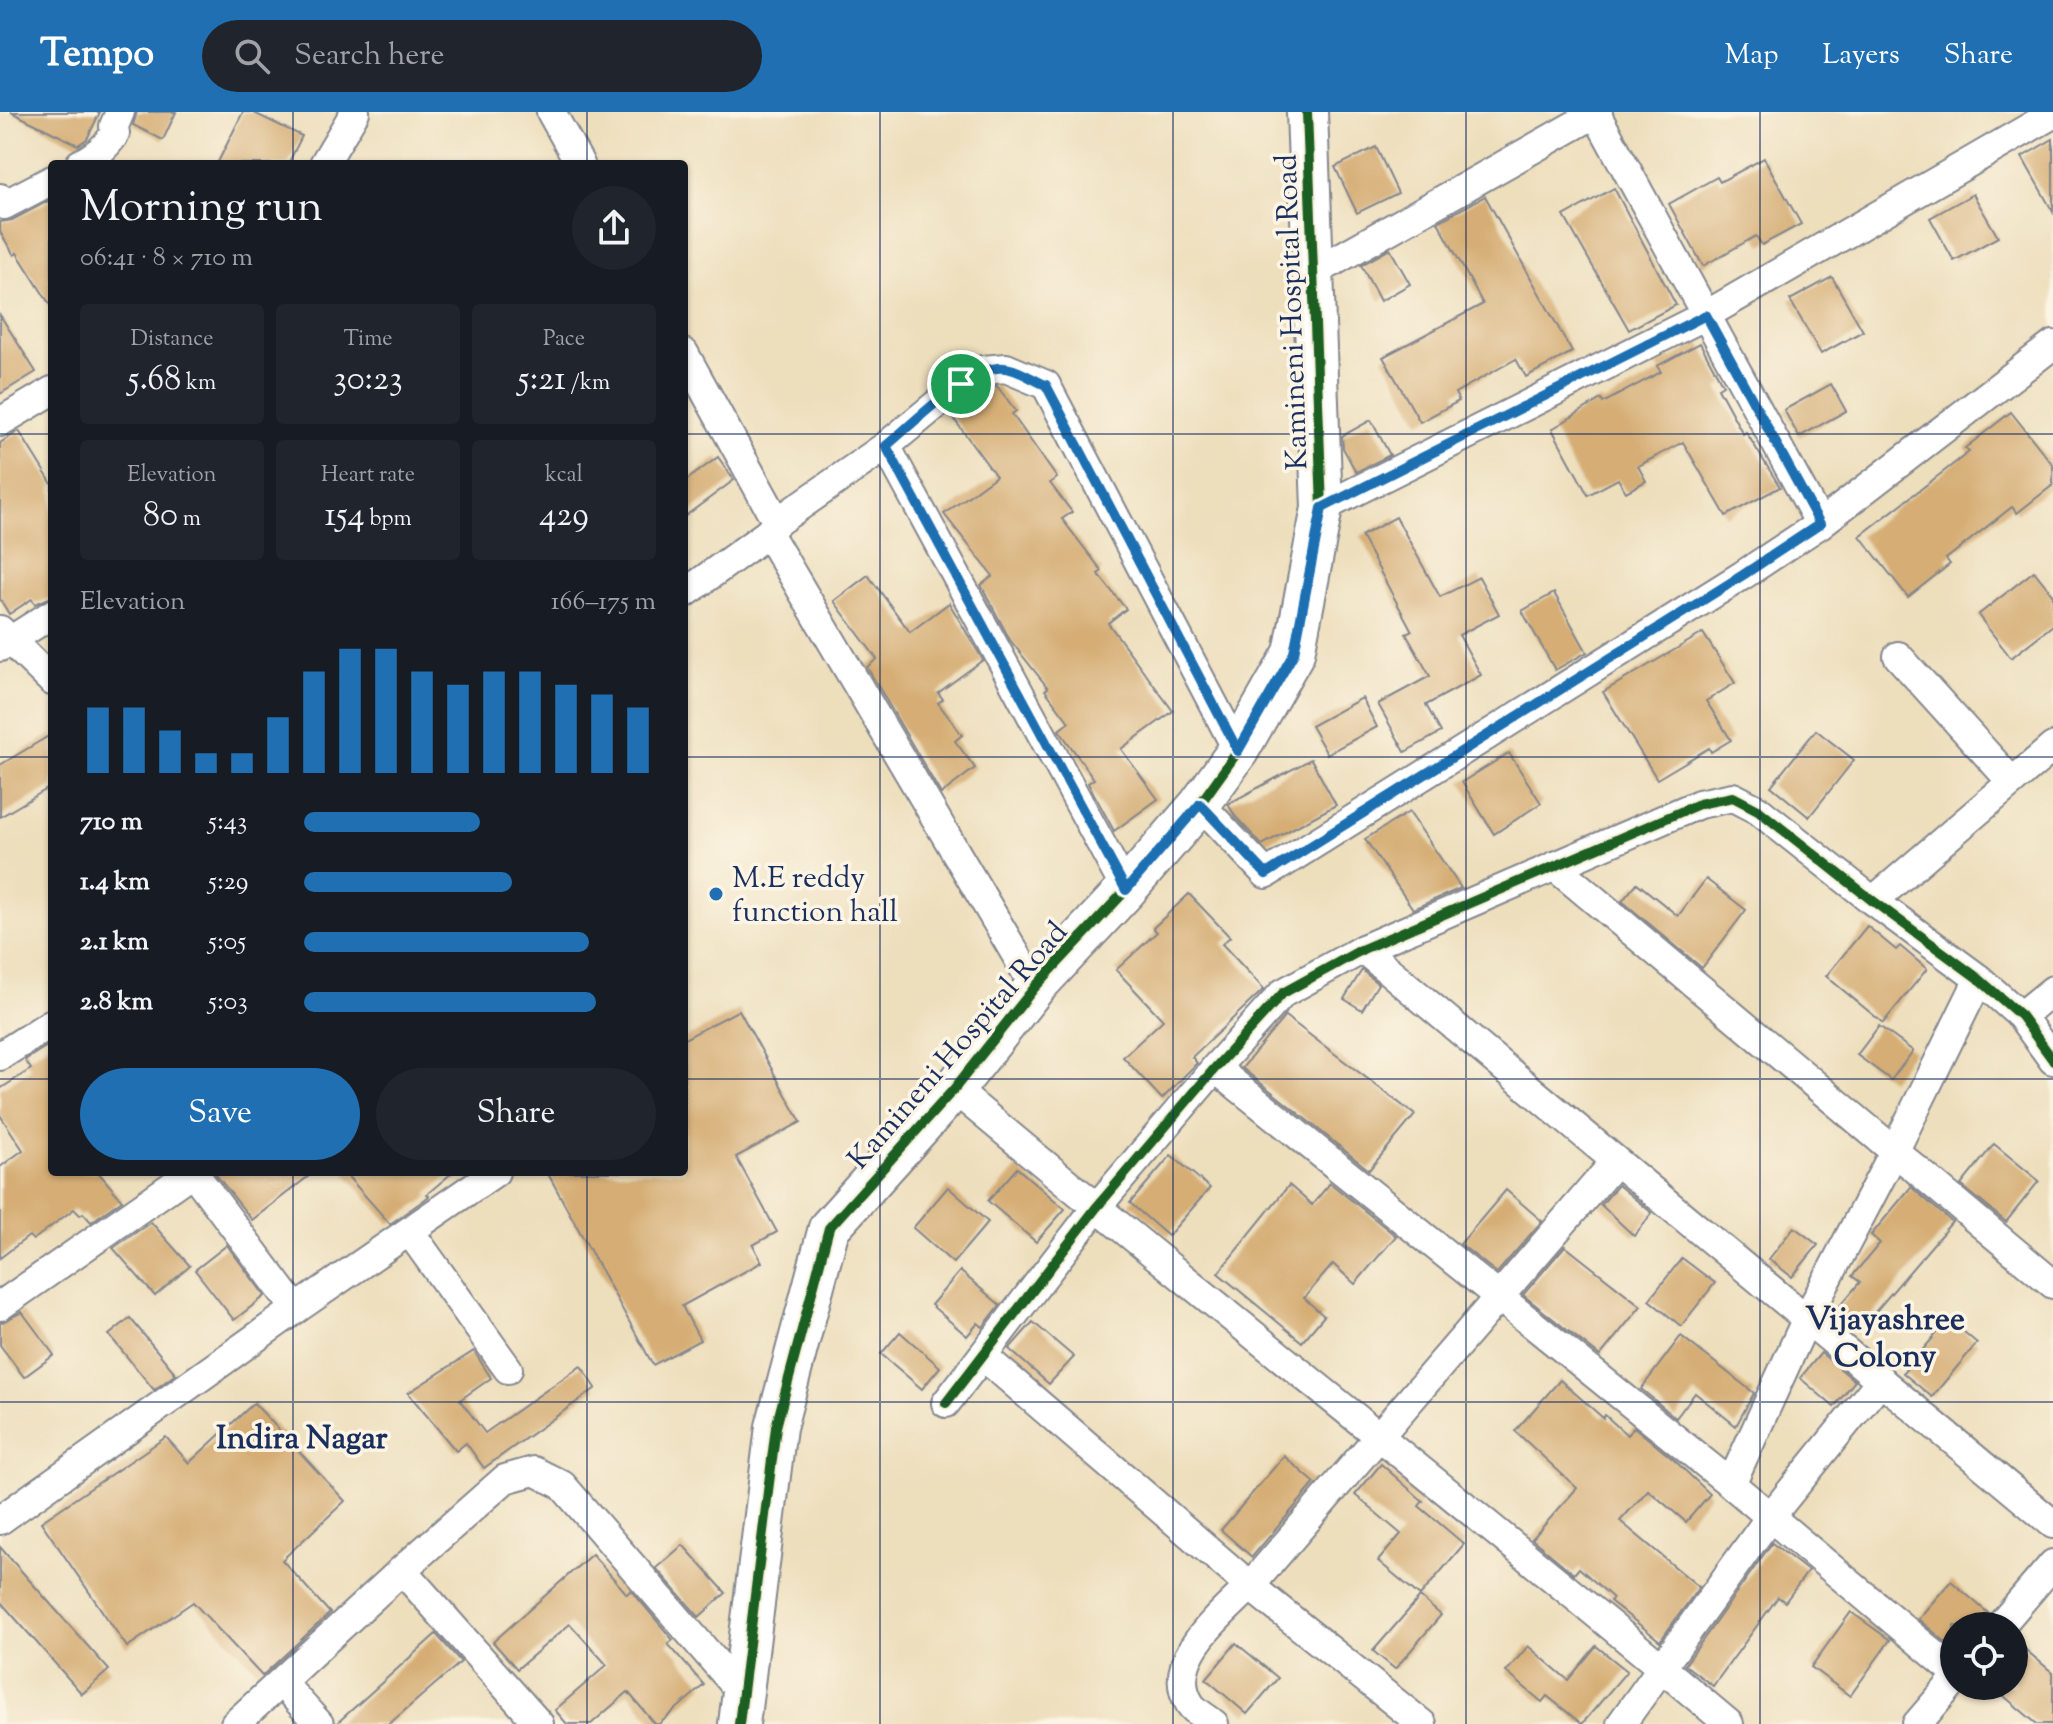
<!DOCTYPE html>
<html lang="en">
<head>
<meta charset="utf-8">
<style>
	body { margin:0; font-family:"Sorts Mill Goudy",serif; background:#20242c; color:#f1f3f6; height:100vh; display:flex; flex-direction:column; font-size:30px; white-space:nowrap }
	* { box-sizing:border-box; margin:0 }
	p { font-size:26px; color:#9ea1a6 }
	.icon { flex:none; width:44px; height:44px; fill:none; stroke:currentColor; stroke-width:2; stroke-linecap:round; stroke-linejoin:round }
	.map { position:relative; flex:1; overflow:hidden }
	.sheet { position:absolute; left:48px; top:48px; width:640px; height:1016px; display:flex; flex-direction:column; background:#171b24; border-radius:8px; box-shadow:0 2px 6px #0004 }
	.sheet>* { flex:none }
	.tools { position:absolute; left:1940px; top:1500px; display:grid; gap:16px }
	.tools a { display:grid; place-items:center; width:88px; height:88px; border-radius:50%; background:#171b24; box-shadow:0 2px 6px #0004; font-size:40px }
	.pin { position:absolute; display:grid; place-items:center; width:68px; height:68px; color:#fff; margin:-34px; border:4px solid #fff; border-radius:50%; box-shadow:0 2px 8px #0007 }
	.round { display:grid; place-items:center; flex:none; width:84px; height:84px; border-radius:42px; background:#20242c }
	.headline { display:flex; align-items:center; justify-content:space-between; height:136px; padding:0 32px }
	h1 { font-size:44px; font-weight:600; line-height:60px }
	.stats { display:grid; grid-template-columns:repeat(3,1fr); gap:12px; height:136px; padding:8px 32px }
	.stats div { display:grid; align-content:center; border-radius:8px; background:#20242c; text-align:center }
	.stats b { font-size:34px; font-weight:600 }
	.stats small { font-size:22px; font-weight:400 }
	.stats p { font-size:22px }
	.chart { height:224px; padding:16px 32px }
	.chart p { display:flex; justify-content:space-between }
	.chart svg { width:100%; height:144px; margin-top:8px; stroke:#1f6fb2; stroke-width:6 }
	.primary-button { display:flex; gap:16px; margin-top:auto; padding:16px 32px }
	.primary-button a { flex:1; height:92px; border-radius:48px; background:#1f6fb2; color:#fff; font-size:32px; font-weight:600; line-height:92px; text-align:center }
	.primary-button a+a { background:#20242c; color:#f1f3f6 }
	ul { padding:0 32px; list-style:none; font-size:26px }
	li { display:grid; grid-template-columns:128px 96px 1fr; align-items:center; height:60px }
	li i { height:20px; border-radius:10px; background:#1f6fb2 }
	header { display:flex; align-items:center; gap:48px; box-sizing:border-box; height:112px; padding:0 40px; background:#1f6fb2; color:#fff }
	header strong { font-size:38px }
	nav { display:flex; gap:44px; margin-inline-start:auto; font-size:28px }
	.search { width:560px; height:72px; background:#20242c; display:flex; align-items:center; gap:20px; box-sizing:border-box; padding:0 28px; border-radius:44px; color:#9ea1a6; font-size:30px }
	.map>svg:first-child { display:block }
</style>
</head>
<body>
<header>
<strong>Tempo</strong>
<div class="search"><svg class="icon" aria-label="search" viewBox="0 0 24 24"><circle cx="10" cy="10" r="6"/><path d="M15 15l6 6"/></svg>Search here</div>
<nav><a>Map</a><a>Layers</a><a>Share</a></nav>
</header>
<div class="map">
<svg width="2053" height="1612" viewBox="0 0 2053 1612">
	<rect width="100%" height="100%" fill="#fcf5e5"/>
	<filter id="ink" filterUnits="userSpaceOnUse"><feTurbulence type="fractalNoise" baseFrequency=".0125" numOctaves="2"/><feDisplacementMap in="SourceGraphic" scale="16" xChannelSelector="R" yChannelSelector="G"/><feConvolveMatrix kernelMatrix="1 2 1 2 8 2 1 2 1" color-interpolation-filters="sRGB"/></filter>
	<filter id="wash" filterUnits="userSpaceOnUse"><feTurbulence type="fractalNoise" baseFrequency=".006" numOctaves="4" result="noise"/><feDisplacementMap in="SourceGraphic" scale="32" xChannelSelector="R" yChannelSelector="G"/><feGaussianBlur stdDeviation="1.8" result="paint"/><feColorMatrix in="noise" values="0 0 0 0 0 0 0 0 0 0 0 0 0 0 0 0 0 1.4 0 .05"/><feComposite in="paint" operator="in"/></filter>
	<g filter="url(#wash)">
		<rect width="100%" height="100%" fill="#eddebc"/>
		<g id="blocks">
			<g fill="#d5ad75">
				<path d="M11,0h89l-13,27 -9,6z"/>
				<path d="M137,0h39l-13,28 -30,-15z"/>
				<path d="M243,0h9l50,24 -14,28h-71z"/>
				<path d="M2053,27v73l-31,-55z"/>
				<path d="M1376,35l22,46 -41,20 -22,-46z"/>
				<path d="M1764,46l37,66 -39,21 -6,-9 -53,30 -34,-62 48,-27 3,5z"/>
				<path d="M1614,76l62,117 -47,25 -65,-114z"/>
				<path d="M1973,82l25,43 -44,24 -24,-43z"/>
				<path d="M1485,84l87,156 -46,25 -10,-18 -61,34 4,8 -39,21 -37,-65 100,-53 -45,-82z"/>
				<path d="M52,87v109l-35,-55 -3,2 -14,-23v-10l12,-2z"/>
				<path d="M1390,137l20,35 -30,17 -19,-36z"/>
				<path d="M1832,165l31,54 -42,23 -31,-54z"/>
				<path d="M0,203l36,57 -36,22z"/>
				<path d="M1700,231l23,42 -5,3 25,46 3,-2 34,55 -54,29 -43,-74 -45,24 8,15 -20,11 -8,-13 -30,16 -36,-66 49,-30 2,4 58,-31 -4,-6z"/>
				<path d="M1831,272l15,27 -47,26 -15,-27z"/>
				<path d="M997,274l19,25 -4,3 45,64 -7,5 22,29 -10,7 40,52 -4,3 28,35 -18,14 65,88 -52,38 37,50 -44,32 -26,-48 6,-4 -35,-49 10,-8 -24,-32 3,-2 -38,-48 -29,-55 12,-9 -49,-62 52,-38 -45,-61 38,-28z"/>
				<path d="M2011,300l42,53v20l-36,28 -5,-6 -66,52 4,5 -42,33 -48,-61 109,-84 -4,-4z"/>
				<path d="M1371,308l19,35 -34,17 -13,-24 -1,-12z"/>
				<path d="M19,319l33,53v113l-17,7 -3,-5 -23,15 -9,-15v-156z"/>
				<path d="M718,345l16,23 -50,37v-35z"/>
				<path d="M1396,405l44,80 39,-20 20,37 -40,21 22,40 -55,30 15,27 -36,20 -27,-48 52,-28 -24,-42 6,-3 -51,-95z"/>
				<path d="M2034,459l19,24v30l-42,33 -33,-43z"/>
				<path d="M868,463l42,57 39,-29 34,57 -45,33 5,6 -5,4 24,32 -7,6 20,27 -34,26 -74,-127 10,-8 -43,-58z"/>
				<path d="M1554,481l33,59 -32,18 -33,-59z"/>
				<path d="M1703,521l32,50 -29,18 25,39 -20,12 -2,-4 -52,31 -54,-87z"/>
				<path d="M1362,586l15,29 -50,27 -16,-28z"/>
				<path d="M1816,618l38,30 -45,57 -38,-31z"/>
				<path d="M52,622v52l-52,31v-52z"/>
				<path d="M1509,641l32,50 -47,31 -32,-52z"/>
				<path d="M1311,647l25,46 -74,40 -27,-29 -7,-12z"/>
				<path d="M1409,700l52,76 -48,21 -48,-70z"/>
				<path d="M1706,767l40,31 -44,58 -80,-67 15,-18 41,33z"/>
				<path d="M1189,782l41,43 -8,7 42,45 -72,68 5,6 -35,36 -39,-42 40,-37 -47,-50 41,-38 -4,-4z"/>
				<path d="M1867,814l29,24 4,-4 27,23 -44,54 -57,-47z"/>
				<path d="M1362,858l16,14 -16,26 -18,-11z"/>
				<path d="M739,898l62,112 -65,35 41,75 -24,13 9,17 -80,44 18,34 -47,25 -106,-193h137v-133z"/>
				<path d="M1285,904l130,99 -46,55 -127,-102z"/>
				<path d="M1879,914l34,25 -22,29 -34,-25z"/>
				<path d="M52,931v129h46l24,28 -31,22 -8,-9 -3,2 -6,-6 -41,31 -4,-4 -29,22v-91l23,-17 -23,-35v-26l31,-20 -6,-9z"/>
				<path d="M1994,1032l45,37 -33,41 -45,-37z"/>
				<path d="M1171,1043l39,33 -42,48 -38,-33z"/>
				<path d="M1017,1056l48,41 -29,33 -48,-41z"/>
				<path d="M214,1060h100l-62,48z"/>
				<path d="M344,1060h109l-26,22 2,2 -5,4 -34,24z"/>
				<path d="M1330,1071l66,53 -41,48 -22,-20 -29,34 20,18 -22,26 -84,-69 71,-88 23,20z"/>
				<path d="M1618,1073l34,28 -18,23 -33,-31z"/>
				<path d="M948,1075l40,35 -35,41 -40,-35z"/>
				<path d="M1911,1075l41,35 -94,110 -23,-20 25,-30 -8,-6 28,-33 -9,-8z"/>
				<path d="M1506,1078l36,31 -45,52 -37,-29z"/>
				<path d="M151,1110l39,44 -35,30 -42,-48z"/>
				<path d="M1794,1115l24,18 -26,32 -23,-18z"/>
				<path d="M227,1133l38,51 -31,24 -39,-50z"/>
				<path d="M1565,1134l76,60 -41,50 -77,-61z"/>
				<path d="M1682,1146l33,25 -34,43 -32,-26z"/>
				<path d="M960,1159l40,34 -17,22 -5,-4 -11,13 -36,-31z"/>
				<path d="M22,1200l32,43 -30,22 -24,-32v-22z"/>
				<path d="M130,1206l46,56 -22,16 -45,-55z"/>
				<path d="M1949,1207l28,24 -45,54 -29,-24z"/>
				<path d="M1033,1210l41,35 -25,27 -40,-35z"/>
				<path d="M900,1220l40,35 -18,22 -41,-35z"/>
				<path d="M1681,1224l73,57 -18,33 -41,-33 -19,25 -35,-29z"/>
				<path d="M474,1239l17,27 -31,22 25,33 96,-67 15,22 -112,80 -18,-25 -10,8 -48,-58z"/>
				<path d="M1821,1241l34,28 -21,26 -34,-29z"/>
				<path d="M1560,1268l43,38 2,-3 22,20 7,-8 40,33 36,34 -24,28 -38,-32 -28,31 79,66 -39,54 -50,-40 3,-3 -34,-30 -5,6 -42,-35 45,-51 -62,-57z"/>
				<path d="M254,1291l91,98 -63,59 48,53 -68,63 -69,-74 -66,45 -86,-125 125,-85 23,26z"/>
				<path d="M1284,1344l31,27 -63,74 -31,-27z"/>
				<path d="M1381,1352l42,37 -4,5 45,38 -44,52 -42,-35 23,-27 -46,-39z"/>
				<path d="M1772,1431l36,28 -23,31 -7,-5 -65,89 -28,-21z"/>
				<path d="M683,1433l43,48 -27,24 -43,-49z"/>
				<path d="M0,1435l109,123 -27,24 -82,-93z"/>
				<path d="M592,1442l35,40 4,-4 42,50 -5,4 36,41 -45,39h-4l-27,-32 -37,32h-24l-12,-14 52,-45 -37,-41 -53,45 -24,-27z"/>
				<path d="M1951,1469l37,32 -5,13h-29v23l-36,-30z"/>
				<path d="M1420,1485l21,18 -46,54 -22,-18z"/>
				<path d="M1851,1500l39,28 -40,56 -39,-29z"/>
				<path d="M436,1522l25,28 -72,62h-53z"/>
				<path d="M2014,1528l39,33v51h-16l-45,-38h22z"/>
				<path d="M1236,1531l42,35 -31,36 -41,-35z"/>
				<path d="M1528,1534l40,34 28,-34 31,25 -45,53 -35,-28 -5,6 -36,-30z"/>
			</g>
		</g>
	</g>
	<g filter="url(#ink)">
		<use href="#blocks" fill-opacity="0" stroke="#84868d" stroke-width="2"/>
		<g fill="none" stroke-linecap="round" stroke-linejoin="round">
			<defs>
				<g id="street">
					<path d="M551,0l29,52"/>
					<path d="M1595,0l225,412 233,-179"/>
					<path d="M80,52c16,-9 25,-16 35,-30l-1,-8 6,-14"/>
					<path d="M324,52l31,-52"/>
					<path d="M0,86l4,7 48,-25"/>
					<path d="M1313,161l285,-161"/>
					<path d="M684,241l93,169"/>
					<path d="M0,310l52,-31"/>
					<path d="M886,334l240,444"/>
					<path d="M1322,396l384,-193 347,-201"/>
					<path d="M768,421l267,454"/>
					<path d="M684,482l84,-61 9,-11 109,-76 75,-62 22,-14 23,-2 40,17 192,366"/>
					<path d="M0,518l52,51"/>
					<path d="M0,535l52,-33"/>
					<path d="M1898,544l114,126"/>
					<path d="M1200,692l66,70 477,-299 77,-51"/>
					<path d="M1554,754l499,418"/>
					<path d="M1873,789l180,-154"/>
					<path d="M1363,837c229,194 461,383 690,575"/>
					<path d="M2021,904l32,-26"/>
					<path d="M0,944l52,-33"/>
					<path d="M1215,956l516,416 223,187"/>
					<path d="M954,977c256,215 520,420 775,635"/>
					<path d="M193,1060l103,137"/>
					<path d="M410,1120l98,137"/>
					<path d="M0,1194l192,-134"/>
					<path d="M983,1244l267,230 172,138"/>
					<path d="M946,1291l150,-195 119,-140 68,-75 80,-44 336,-145 34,-7 25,13 115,91 106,78 42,37 32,44"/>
					<path d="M1731,1372l76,-166 87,-166 85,-173"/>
					<path d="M0,1408l296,-211 199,-137"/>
					<path d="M402,1458l103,-91 29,-8 28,14 180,208"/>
					<path d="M2000,1514l53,-62"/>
					<path d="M282,1571l37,41"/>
					<path d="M235,1612l167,-154 137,154"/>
					<path d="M1214,1612c-7,-6 -19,-12 -24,-20 -28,-44 33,-90 60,-118l365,-424"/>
					<path d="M1621,1612l149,-207 111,-137"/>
					<path d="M1917,1612l37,-43"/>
				</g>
				<path id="secondary" d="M739,1612l37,-297 53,-199 125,-139 81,-102 91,-97 74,-86 38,-53 56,-98 28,-145 -15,-396"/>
			</defs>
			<use href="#street" stroke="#84868d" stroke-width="32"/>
			<use href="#secondary" stroke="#84868d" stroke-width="44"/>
			<use href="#street" stroke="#fff" stroke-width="28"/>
			<use href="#secondary" stroke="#fff" stroke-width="40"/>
			<defs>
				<g id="cycleway">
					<path d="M946,1291l150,-195 119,-140 68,-75 80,-44 336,-145 34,-7 25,13 115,91 106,78 42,37 32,44"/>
					<path d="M739,1612l37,-297 53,-199 125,-139 81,-102 91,-97 74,-86 38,-53 56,-98 28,-145 -15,-396"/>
				</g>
			</defs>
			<use href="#cycleway" stroke="#fcf5e5" stroke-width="15"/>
			<use href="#cycleway" stroke="#1b5e20" stroke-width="10"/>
		</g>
	</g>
	<g fill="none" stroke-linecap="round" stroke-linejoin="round" filter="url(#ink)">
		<defs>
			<path id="route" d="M1706,203l114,209 -77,51 -477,299 -66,-70 -74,86 -240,-444c27,-22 84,-82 119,-78 13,1 28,12 41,17l192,366 56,-98 28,-145z"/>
		</defs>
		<use href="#route" stroke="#fff" stroke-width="16"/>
		<use href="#route" stroke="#1f6fb2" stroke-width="10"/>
	</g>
	<path fill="none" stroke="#1b2f5e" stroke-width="2" stroke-opacity="0.55" d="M293,0v52M587,0v52M880,0v1612M1173,0v1612M1466,0v1612M1760,0v1612M0,322h52M684,322h1369M0,645h52M684,645h1369M0,967h52M684,967h1369M293,1060v552M587,1060v552M0,1290h2053"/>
	<circle fill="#1f6fb2" stroke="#fcf5e5" stroke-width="3" cx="716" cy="782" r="8"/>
	<g text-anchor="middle" stroke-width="7" stroke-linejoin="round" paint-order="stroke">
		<g font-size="30" fill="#1b2f5e" stroke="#fcf5e5">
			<text transform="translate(1291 200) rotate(-92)" y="10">Kamineni Hospital Road</text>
			<text transform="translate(957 933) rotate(-49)" y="10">Kamineni Hospital Road</text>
		</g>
		<g font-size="30" fill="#1b2f5e" stroke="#fcf5e5" text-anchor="start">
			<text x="732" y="775">M.E reddy<tspan x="732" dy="34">function hall</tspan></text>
		</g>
		<g font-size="32" font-weight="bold" fill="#1b2f5e" stroke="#fcf5e5">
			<text x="1885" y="1217">Vijayashree<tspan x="1885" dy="37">Colony</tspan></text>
			<text x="302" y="1336">Indira Nagar</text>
		</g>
	</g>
</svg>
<div class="tools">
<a><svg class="icon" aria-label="locate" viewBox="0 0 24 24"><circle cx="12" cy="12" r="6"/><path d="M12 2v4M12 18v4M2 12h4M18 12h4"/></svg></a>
</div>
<div class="pin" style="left:961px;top:272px;background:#1e9e55"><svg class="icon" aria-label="arrive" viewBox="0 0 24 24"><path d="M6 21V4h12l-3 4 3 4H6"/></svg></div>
<section class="sheet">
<div class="headline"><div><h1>Morning run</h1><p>06:41 · 8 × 710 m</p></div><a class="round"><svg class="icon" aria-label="share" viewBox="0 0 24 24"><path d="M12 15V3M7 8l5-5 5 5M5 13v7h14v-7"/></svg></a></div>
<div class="stats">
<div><p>Distance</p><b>5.68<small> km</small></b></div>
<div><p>Time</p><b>30:23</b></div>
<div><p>Pace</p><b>5:21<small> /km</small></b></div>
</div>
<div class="stats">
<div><p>Elevation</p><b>80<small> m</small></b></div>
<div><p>Heart rate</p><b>154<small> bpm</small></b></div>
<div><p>kcal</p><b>429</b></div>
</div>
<div class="chart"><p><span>Elevation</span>166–175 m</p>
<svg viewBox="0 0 160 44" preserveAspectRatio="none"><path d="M5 44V24M15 44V24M25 44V31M35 44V38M45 44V38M55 44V27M65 44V13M75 44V6M85 44V6M95 44V13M105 44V17M115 44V13M125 44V13M135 44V17M145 44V20M155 44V24"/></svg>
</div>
<ul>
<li><b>710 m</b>5:43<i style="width:50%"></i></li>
<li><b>1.4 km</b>5:29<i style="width:59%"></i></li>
<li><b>2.1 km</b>5:05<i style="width:81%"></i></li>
<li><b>2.8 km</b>5:03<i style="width:83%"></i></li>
</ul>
<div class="primary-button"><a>Save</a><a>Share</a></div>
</section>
</div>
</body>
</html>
